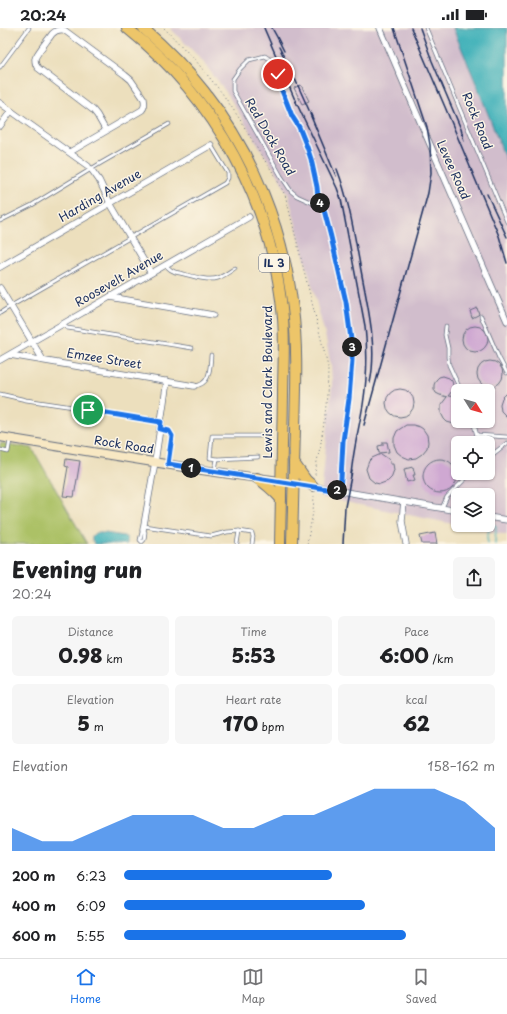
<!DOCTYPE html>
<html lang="en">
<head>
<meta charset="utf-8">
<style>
	body { margin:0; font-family:"Playpen Sans",sans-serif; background:#f6f6f6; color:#202124; height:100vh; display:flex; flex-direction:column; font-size:15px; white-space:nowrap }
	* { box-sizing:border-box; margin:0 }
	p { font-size:13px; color:#757577 }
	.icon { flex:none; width:22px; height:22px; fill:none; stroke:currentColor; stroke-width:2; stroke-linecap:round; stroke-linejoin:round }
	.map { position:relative; height:516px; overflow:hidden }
	.sheet { display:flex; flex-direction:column; background:#fff; flex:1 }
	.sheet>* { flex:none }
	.needle { width:26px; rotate:127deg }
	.controls { position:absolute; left:451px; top:356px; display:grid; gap:8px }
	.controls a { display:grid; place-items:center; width:44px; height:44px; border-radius:6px; background:#fff; box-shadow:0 1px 3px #0004; font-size:20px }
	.pin { position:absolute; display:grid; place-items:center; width:34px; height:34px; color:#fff; margin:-17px; border:2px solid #fff; border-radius:50%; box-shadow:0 1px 4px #0007 }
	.km { position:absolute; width:20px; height:20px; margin:-10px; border-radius:50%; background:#222; color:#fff; font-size:11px; line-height:20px; text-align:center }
	.round { display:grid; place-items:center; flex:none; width:42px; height:42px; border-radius:6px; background:#f6f6f6 }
	.summary { display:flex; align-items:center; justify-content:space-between; height:68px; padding:0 12px }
	h1 { font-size:22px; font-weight:800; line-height:30px }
	.metrics { display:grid; grid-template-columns:repeat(3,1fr); gap:6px; height:68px; padding:4px 12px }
	.metrics div { display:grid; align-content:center; border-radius:6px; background:#f6f6f6; text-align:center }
	.metrics b { font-size:20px; font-weight:800 }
	.metrics small { font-size:11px; font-weight:400 }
	.metrics p { font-size:11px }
	.chart { height:112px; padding:8px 12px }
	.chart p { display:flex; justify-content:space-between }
	.chart svg { width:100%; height:72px; margin-top:4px; fill:#1a73e8; opacity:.7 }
	ul { padding:0 12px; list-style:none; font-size:13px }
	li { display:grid; grid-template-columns:64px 48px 1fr; align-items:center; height:30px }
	li i { height:10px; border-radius:5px; background:#1a73e8 }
	.status { display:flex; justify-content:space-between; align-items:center; height:28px; padding:0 20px; background:#fff; direction:ltr }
	.status svg { height:11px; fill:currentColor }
	.tabs { display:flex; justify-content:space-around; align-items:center; height:56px; border-top:1px solid #e0e0e0; background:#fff; font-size:11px; color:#757577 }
	.tabs a { display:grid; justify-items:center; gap:2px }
	.tabs .on { color:#1a73e8 }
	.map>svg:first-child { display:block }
</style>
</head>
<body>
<div class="status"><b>20:24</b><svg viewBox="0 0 49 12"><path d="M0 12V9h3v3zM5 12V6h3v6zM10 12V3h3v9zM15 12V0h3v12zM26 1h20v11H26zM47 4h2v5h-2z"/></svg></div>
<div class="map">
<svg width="507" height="516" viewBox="0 0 507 516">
	<rect width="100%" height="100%" fill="#fcf5e5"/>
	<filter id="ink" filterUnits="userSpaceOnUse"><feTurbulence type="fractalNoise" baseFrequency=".025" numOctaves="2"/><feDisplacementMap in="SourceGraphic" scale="8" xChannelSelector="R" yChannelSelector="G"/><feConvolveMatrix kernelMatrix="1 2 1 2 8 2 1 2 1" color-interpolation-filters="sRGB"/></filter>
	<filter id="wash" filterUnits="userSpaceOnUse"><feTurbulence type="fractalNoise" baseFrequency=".012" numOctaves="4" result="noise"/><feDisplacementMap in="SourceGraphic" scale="16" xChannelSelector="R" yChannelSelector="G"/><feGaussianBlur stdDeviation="0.9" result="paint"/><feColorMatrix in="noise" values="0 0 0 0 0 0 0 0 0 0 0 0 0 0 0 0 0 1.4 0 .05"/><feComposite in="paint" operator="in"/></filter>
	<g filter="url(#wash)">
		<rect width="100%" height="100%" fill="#ecdfbd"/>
		<path fill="#d1bdcc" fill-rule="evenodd" d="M170,0h283l25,60 29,75v372l-49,-10h30v-30h-30v30l-137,-28 11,-113 -1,-17 -5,-28 -38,-145 -11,-21 -13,-19 -38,-62 -26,-34zM458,363h30v30h-30zM458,415h30v30h-30z"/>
		<path fill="#acc166" stroke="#647862" d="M0,415l32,5 55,96h-87z"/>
		<g fill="#41b1b9" stroke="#2e708c">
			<path d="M453,0h54v135l-29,-75z"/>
			<path d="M95,505h10l19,3 3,2v6h-33l-2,-4v-4z"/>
		</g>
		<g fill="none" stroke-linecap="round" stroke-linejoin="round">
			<path stroke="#41b1b9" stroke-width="1.5" d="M488,516l-1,-7 4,-13 5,2 -1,18"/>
		</g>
		<g id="blocks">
			<g fill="#cfa8d2">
				<path d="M301,57l8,16 -7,3 -8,-16z"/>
				<path d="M477,280l2,6 -1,1 -6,3 -2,-7z"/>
				<circle cx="475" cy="311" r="13"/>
				<circle cx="490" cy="346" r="13"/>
				<path d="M443,348l6,2 3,3 1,4 -1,6 -4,5 10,1v27h-4l-7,-2 -3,-3 -3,-6v-8l6,-8 -7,-2 -4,-2 -2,-4v-4l2,-5 3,-3z"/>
				<circle cx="400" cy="375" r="14"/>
				<path d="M507,365v24l-6,-6 -1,-7 2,-6z"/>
				<path d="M406,397h7l7,2 3,2 4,6 1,7 -1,6 -5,6 -6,4 -7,1 -7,-3 -5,-4 -3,-7v-7l3,-7z"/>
				<path d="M383,414h4l2,10 -10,1 -1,-7 5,-1z"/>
				<path d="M381,426l9,6v4h3l1,6 -3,8 -3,3 -8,3 -5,-1 -6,-5 -3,-9 3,-8 3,-3z"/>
				<circle cx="440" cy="448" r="17"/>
				<path d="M66,431l14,2 -6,36 -11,-1 5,-29 -3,-1z"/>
				<path d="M413,439l2,8h-2l2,5 -8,2 -3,-13z"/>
				<path d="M435,505l2,11h-15l-2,-8z"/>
			</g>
		</g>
	</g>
	<g filter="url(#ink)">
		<use href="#blocks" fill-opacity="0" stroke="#646d7f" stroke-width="1"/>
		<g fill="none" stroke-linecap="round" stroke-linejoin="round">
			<defs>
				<g id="lane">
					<path d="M426,0l81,194"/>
					<path d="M0,39l29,-39"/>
					<path d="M324,182l-7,-5 -20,-9 -6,-5 -10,-15 -48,-85v-12l7,-10 9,-9 16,-4 6,4 4,6 6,22 11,28 7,11 8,20 10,40 1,12 6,11 7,27 15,65 6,45v13l-3,39 -6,42 -2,38 -2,12"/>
					<path d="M0,193l32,-16 69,-42 68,-39"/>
					<path d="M165,237l6,5 4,2c12,2 31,10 43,6 6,-2 11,-6 17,-10"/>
					<path d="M0,285l11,-7 214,-123 3,-5v-5l-17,-28"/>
					<path d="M481,288l18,42 8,15"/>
					<path d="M62,296l5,4 7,1 118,19"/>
					<path d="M446,298l-1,9 3,13v9l1,8 12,26"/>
					<path d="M194,358c17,-1 16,-19 17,-31"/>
					<path d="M0,366l26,6 54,8 8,2 73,12"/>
					<path d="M473,393l6,22"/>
					<path d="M160,401l9,2 3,5 -3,27"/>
					<path d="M477,407l30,2"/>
					<path d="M0,422l8,2 2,-12"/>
					<path d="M488,430l19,-15"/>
					<path d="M217,431l41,-2"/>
					<path d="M215,442l2,-11 -7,-1 2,-22h48"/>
					<path d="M442,480l5,-11 24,-24"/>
					<path d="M144,498l67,10 16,-4 12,-1 13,2 1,4 -1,7"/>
					<path d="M143,502l2,2 -1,8 -2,2 -2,-2 2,-8z"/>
					<path d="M237,516l2,-13"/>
				</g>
				<g id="street">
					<path d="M380,0l42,98 85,195"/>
					<path d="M0,75l88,63"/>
					<path d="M0,98l11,-15"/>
					<path d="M70,124l72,-42c3,-3 3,-6 2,-11l-13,-19 -6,-5 -61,-45c-5,-1 -8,0 -12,4 -4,6 -16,20 -17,25 0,4 1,7 3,9l55,42 4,5 9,16"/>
					<path d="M91,141l8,11 11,23 41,70"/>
					<path d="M0,239l211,-122"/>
					<path d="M0,260l43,72"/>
					<path d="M110,269l103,18"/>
					<path d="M10,327l184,31"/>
					<path d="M0,332l249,-143"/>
					<path d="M293,455l165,28"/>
					<path d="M404,474l-2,19 4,23"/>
					<path d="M488,489l19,3"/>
					<path d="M143,502l12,-68 12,-81"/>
				</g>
				<path id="secondary" d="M0,409l202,33 91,13"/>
				<g id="highway">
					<path d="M127,0c89,71 146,176 156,290 2,26 0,52 0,78 -1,49 -2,99 -3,148"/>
					<path d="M143,0c22,19 43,40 61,63 49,62 80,139 89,218 5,40 3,80 2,120 -1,39 -2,77 -3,115"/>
					<path d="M294,435l12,17 7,6"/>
					<path d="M257,450c9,6 16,12 24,21"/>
				</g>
			</defs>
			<use href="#lane" stroke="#646d7f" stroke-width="4.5"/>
			<use href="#street" stroke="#646d7f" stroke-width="7"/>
			<use href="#secondary" stroke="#646d7f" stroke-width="10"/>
			<use href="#highway" stroke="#646d7f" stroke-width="12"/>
			<g stroke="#646d7f" stroke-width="1" stroke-dasharray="1 3" stroke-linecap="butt">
				<path d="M164,0l32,33 26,32 17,25 22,37 13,19 11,21 3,11 40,161c0,26 -3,50 -7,75 -2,11 -5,22 -6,33"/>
				<path d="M307,516l6,-32 1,-16"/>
			</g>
			<use href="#lane" stroke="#fff" stroke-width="3"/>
			<use href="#street" stroke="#fff" stroke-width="5.5"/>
			<use href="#secondary" stroke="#f8e8c3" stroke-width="8"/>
			<use href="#highway" stroke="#edc569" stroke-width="10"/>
			<g stroke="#1b2f5e" stroke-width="1.5">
				<path d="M264,0l31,72 42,88 4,11 24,127c3,27 2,53 -2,79 -4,23 -10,46 -12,70"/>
				<path d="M272,0l5,9 7,14"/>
				<path d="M411,0l34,79 54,129 8,27"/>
				<path d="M420,0l12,33 29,68 3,12"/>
				<path d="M279,19l16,32 18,40"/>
				<path d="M310,86l26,62"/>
				<path d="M337,141c12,31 17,64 23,96 7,39 18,79 10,118"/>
				<path d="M487,166l20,43"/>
				<path d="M364,397l35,-127 29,-105 3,-20 -1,-28 -3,-18 -33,-99"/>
				<path d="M343,516l2,-37 7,-36"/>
			</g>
		</g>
	</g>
	<g fill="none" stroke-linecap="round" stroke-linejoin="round" filter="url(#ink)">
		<defs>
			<path id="route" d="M88,382l73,12 -1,7 9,2 3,5 -4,28 171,27 2,-12 2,-38 6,-42 3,-39v-13l-6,-45 -15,-65 -7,-27 -6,-12 -1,-11 -6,-28 -4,-12 -8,-20 -7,-11 -11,-28 -3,-14"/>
		</defs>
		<use href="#route" stroke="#fff" stroke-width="8"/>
		<use href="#route" stroke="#1a73e8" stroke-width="5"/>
	</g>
	<g text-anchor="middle" stroke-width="3" stroke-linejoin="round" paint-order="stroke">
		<rect fill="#fcf5e5" stroke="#5e6a86" stroke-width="1" x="259" y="226" width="30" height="18" rx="3"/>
		<g font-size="11" font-weight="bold" fill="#1b2f5e">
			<text x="274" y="239">IL 3</text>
		</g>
		<g font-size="12" fill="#1b2f5e" stroke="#fcf5e5">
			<text transform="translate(477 93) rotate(68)" y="4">Rock Road</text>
			<text transform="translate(270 109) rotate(60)" y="4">Red Dock Road</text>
			<text transform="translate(453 142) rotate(66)" y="4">Levee Road</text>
			<text transform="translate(100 168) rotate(-30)" y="4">Harding Avenue</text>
			<text transform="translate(119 251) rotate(-30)" y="4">Roosevelt Avenue</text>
			<text transform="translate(104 331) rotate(9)" y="4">Emzee Street</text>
			<text transform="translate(268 354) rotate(-90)" y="4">Lewis and Clark Boulevard</text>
			<text transform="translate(124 417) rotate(9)" y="4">Rock Road</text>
		</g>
	</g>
</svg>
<div class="controls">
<a><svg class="needle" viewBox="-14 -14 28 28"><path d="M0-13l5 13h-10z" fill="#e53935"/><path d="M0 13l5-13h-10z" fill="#757577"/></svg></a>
<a><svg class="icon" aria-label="locate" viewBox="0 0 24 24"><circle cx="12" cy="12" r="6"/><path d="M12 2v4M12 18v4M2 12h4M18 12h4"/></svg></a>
<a><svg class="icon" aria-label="layers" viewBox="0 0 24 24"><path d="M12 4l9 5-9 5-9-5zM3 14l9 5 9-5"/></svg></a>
</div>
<div class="pin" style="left:88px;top:382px;background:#1e9e55"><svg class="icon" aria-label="arrive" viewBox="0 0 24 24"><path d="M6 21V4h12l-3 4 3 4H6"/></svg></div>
<div class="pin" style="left:278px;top:46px;background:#d93025"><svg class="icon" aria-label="check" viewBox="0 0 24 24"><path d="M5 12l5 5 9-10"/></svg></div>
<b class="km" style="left:191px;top:440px">1</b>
<b class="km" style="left:337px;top:462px">2</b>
<b class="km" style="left:352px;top:319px">3</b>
<b class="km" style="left:320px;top:175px">4</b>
</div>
<section class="sheet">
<div class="summary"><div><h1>Evening run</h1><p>20:24</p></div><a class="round"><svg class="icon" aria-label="share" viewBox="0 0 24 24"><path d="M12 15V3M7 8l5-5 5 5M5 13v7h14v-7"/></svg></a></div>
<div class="metrics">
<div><p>Distance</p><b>0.98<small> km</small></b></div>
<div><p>Time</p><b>5:53</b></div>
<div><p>Pace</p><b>6:00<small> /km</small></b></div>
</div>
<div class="metrics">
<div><p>Elevation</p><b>5<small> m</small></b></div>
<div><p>Heart rate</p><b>170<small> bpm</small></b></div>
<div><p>kcal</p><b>62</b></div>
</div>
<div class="chart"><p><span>Elevation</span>158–162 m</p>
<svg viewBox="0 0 160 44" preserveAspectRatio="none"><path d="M0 44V30L10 38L20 38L30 30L40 22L50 22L60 22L70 30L80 30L90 22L100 22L110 14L120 6L130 6L140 6L150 14L160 30V44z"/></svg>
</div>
<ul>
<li><b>200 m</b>6:23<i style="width:56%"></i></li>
<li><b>400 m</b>6:09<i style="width:65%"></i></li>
<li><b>600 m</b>5:55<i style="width:76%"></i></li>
</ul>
</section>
<nav class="tabs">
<a class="on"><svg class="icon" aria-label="home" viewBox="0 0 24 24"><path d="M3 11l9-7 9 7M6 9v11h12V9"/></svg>Home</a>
<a><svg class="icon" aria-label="map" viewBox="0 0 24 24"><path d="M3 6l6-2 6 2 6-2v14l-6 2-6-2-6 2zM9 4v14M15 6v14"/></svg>Map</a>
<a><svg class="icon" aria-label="saved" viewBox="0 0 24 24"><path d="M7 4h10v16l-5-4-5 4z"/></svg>Saved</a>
</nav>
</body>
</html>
